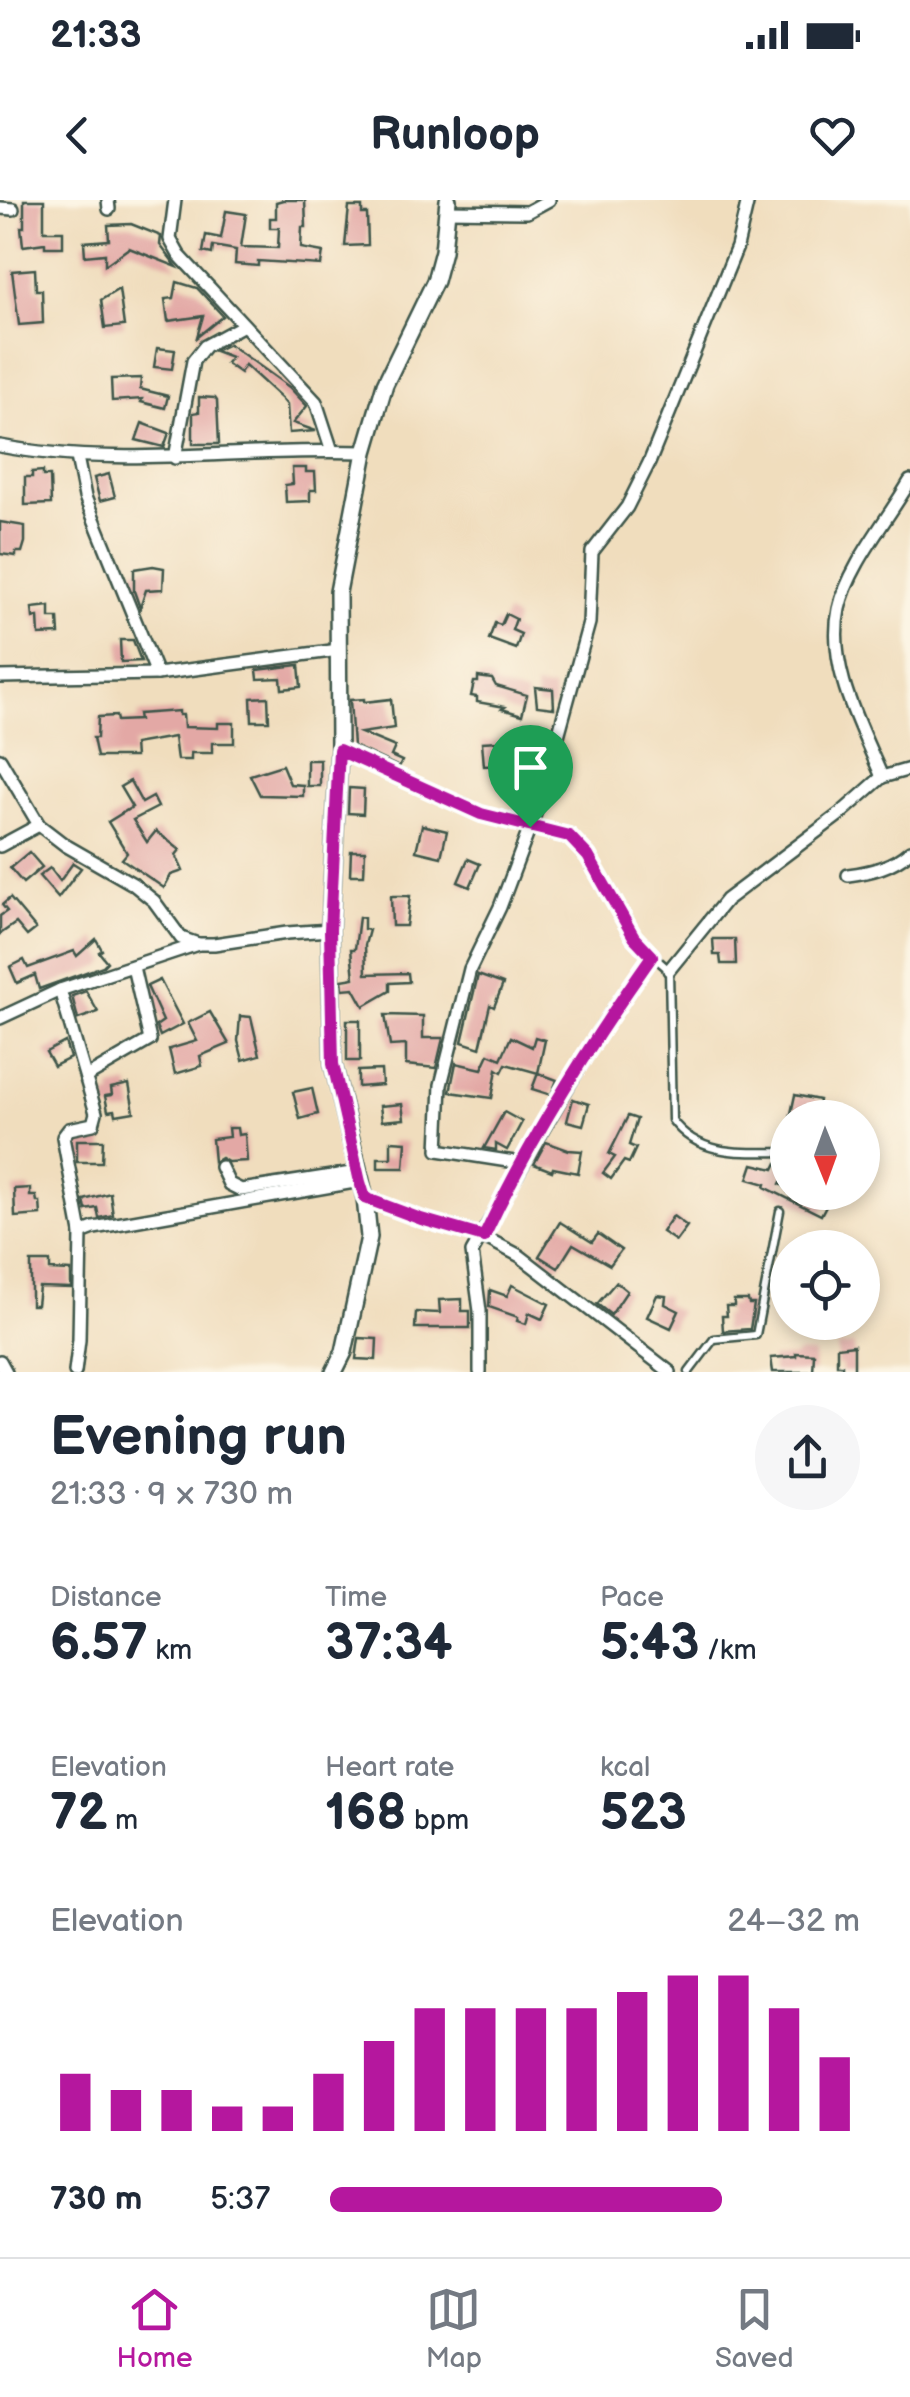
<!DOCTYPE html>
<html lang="en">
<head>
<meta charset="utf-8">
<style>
	body { margin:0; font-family:"Balsamiq Sans",sans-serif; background:#f6f6f7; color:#1f2937; height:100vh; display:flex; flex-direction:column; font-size:38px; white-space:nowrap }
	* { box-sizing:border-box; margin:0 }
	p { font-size:32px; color:#747a83 }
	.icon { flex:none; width:55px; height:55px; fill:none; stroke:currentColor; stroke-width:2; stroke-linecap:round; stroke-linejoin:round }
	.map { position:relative; height:1172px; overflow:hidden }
	.panel { display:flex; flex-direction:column; background:#fff; flex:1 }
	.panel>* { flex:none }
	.needle { width:65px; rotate:179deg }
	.tools { position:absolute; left:770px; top:900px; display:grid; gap:20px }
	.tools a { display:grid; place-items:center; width:110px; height:110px; border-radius:50%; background:#fff; box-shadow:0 5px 15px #0003; font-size:50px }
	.pin { position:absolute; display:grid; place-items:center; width:85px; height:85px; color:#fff; margin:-102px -42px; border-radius:50% 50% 50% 0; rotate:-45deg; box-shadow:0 0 10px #0007 }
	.pin .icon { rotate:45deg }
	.round { display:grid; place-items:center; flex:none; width:105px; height:105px; border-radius:52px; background:#f6f6f7 }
	.overview { display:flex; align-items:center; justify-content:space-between; height:170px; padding:0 50px }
	h1 { font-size:55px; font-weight:600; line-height:75px }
	.metrics { display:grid; grid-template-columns:repeat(3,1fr); gap:15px; height:170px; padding:10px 50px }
	.metrics div { display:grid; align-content:center }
	.metrics b { font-size:50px; font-weight:600 }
	.metrics small { font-size:28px; font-weight:400 }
	.metrics p { font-size:28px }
	.chart { height:280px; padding:20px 50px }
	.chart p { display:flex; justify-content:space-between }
	.chart svg { width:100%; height:180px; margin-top:10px; stroke:#b5179e; stroke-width:6 }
	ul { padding:0 50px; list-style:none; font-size:32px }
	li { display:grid; grid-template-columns:160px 120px 1fr; align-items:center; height:75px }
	li i { height:25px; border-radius:12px; background:#b5179e }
	.status { display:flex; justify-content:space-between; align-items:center; height:70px; padding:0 50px; background:#fff; direction:ltr }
	.status svg { height:28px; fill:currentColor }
	header { display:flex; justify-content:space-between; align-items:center; height:130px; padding:0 50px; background:#fff; font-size:45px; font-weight:600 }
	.tabs { display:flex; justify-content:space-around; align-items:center; height:140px; border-top:2px solid #e0e1e3; background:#fff; font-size:28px; color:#747a83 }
	.tabs a { display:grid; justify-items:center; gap:5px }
	.tabs .active { color:#b5179e }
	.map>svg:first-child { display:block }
</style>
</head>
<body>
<div class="status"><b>21:33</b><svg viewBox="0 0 49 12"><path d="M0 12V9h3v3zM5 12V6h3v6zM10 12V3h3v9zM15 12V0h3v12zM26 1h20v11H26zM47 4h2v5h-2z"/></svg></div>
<header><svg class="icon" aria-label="back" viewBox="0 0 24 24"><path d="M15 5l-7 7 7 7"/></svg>Runloop<svg class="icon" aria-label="heart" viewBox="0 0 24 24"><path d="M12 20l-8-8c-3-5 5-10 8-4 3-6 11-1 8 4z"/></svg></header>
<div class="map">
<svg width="910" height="1172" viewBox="0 0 910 1172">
	<rect width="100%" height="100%" fill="#fcf5e5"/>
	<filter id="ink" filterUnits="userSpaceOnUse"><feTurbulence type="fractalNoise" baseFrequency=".01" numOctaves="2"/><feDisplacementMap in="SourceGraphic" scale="20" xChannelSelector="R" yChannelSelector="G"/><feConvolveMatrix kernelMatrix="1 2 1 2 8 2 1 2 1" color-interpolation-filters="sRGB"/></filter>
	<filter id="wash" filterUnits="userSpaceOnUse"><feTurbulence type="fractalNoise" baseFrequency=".0048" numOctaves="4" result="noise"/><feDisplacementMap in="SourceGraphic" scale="40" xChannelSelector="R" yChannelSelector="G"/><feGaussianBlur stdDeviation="2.25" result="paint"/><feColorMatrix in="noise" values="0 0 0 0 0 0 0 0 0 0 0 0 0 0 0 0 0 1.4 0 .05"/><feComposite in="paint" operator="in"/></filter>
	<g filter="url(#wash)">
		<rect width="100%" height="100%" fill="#f0ddbd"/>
		<g id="blocks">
			<g fill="#e3a8a5">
				<path d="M24,0h20v31h19v16h-18v-4l-22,3 -2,-19h3z"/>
				<path d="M283,0h22l1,27h-4l-1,21 22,4 -2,13 -63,-4v5l-23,-2 1,-14 -23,-4 -1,8 -9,-2 3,-17 15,3 5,-27 20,3 -5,33 37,1 1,-20h-9v-10h6v-16z"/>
				<path d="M349,7h13v7h5l1,31 -23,1z"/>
				<path d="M131,24l30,12 -1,9 17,22 -48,-19 -24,17v-11l-20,2 -1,-14 25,-2 -1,-15z"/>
				<path d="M35,69l1,21h6l1,33 -24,2 -7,-54z"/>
				<path d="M177,82l20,6 26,28 -26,21 6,-21 -35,5 -3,-22 9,-1z"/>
				<path d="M119,89l5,37 -19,2 -4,-28z"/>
				<path d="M229,144l60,43 18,19 -14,17 23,8 -27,2 -2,-28 -5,-6 -37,-34 -5,8 -14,-10 5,-6 -16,-6z"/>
				<path d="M157,148l18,2 -3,19 -18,-2z"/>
				<path d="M141,178l-1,11 28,7 -3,12 -24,-6 1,-3 -30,2 -1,-22z"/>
				<path d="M199,197l16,1 2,3 2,43h-26v-31l6,-1z"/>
				<path d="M142,223l27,10 -5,14 -28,-7z"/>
				<path d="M292,268h14v4h9l1,18h-6v11l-24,1 -1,-17 8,-1z"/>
				<path d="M43,271v5h7l1,28 -26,1v-28h7v-5z"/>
				<path d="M109,274l6,23 -15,4 -6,-23z"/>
				<path d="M0,322l25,4v16l-3,10h-6v4l-16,-2z"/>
				<path d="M153,366l11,2 -1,21 -17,1 -6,18 -6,-17v-22z"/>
				<path d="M50,406v12h8l1,16 -20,1 -1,-18 -5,1 -1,-10z"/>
				<path d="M506,414l10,5 -4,11 9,4 -5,15 -27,-10 6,-16 6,2z"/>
				<path d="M120,440h13l8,21 -20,1z"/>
				<path d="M299,465l2,22 -19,2 -1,-11 -23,1 -1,-9z"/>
				<path d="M478,477l14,2 4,7 31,9 -5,20 -20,-6 3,-2 -28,-5v-5l-6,-1 3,-14h4z"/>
				<path d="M535,487l18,2 1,19 -17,-2z"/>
				<path d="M268,497l1,24h-17l-1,-23z"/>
				<path d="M364,499v3l27,-3 3,29 -33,5 34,14 -4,9 11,5 -3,6 -46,-21 -3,-46z"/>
				<path d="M179,511v4h4l1,12 34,1v-5h16v20h-22v10h-21v7h-14l-3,-23 -40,7 1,13h-38l-4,-19h4l1,-21 18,-1 1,5 22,-1 -1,-6z"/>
				<path d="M499,541l2,24 -17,1 -2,-24z"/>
				<rect x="307" y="560" width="13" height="26"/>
				<path d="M282,565l8,19 13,1v11l-43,-1 -10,-20z"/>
				<path d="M130,581l12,22 11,-6 5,10 -25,13 14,22 9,-11 24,19 -4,5 7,16 -12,4 -7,13 -42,-29 5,-6 -19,-31 24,-15 -12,-20z"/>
				<path d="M349,588l15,1 -1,25 -15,-1z"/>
				<path d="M422,625l25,6 -6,26 -25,-6z"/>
				<path d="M351,651h14l-1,24h-14z"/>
				<path d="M29,652l13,15 -19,16 -13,-15z"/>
				<path d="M468,659l12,5 -10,23 -12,-5z"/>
				<path d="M73,663l8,5 -23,30 -19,-22 11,-8 10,13z"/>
				<path d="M391,696h19l-4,30h-14z"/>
				<path d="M10,698l26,31 -9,7 -11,-13 -16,11v-18l7,-5 -5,-6z"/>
				<path d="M359,717l5,1v11l5,1 -4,15 1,29 42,-1 1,9 -19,1v8l-26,15 -10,-18 -11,1 -1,-9 12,-2 -3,-29h4z"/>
				<path d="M96,739l6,11 -3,2 8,10 -4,4 -64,23 -4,-14 -18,8 -7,-16 14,-7 4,8 46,-17 3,5z"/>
				<path d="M713,739h22l1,25h-15l-1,-9h-6z"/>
				<path d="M478,775l25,9 -9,23 -4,-2 -10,43 -18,-6z"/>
				<path d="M160,780l23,44 -23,12 -4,-10 7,-5 -16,-35z"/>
				<path d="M86,791l12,21 -20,7 -6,-23z"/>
				<path d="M210,812l19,32 -29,12 2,10 -27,8 -6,-25 28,-8 -9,-18z"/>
				<path d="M385,815l38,1v22h20l-7,30 -30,-3v-20l-16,1z"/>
				<path d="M240,816l11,1 9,38 -17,5 -5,-19z"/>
				<rect x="347" y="820" width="13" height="41"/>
				<path d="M511,837l21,10 3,-10 10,3 -7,33 -32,-9 -4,8 -5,-3 -5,29 -42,-6 6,-29 26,6 7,-15 12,5z"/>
				<path d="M65,842l5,16 -16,8 -8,-14z"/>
				<path d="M381,870l1,15 -24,2v-16z"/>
				<path d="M538,873l19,7 -6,15 -19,-6z"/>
				<path d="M129,884l5,28 -18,3 -1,-5 -7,1 -3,-15 7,-1 -1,-7z"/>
				<path d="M312,888l6,26 -18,5 -7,-27z"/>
				<path d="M795,895l24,5 -3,18h-26z"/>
				<path d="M573,899l16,5 -6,21 -16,-4z"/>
				<path d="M402,904l2,15 -22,2 -2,-15z"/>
				<path d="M504,912l18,10 -15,28 -11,-6v6l-12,-2z"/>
				<path d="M628,916l9,3 -8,26 7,3 -7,15 -5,-2 -13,18 -8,-6 12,-16 -6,-3z"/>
				<path d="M228,928h9l1,7 7,-1 2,27 -19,1 -7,-4 -7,4 -2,-23 17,-2z"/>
				<path d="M77,940h26l-1,22h-25z"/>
				<path d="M391,941l15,1 -2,26h-26v-10h13z"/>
				<path d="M546,942l22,8 14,1 -4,22 -25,-5 -1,3 -18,-7z"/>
				<path d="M777,963l11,5 -8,16 8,4v4h9l16,8 4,-8h16l-12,23 -56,-28 1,-3 -18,-5 5,-15 21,5z"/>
				<path d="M30,988v8h6l1,6h3l1,13 -26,2 -1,-28z"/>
				<path d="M110,993l3,22 -14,3 -2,-10 -11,2 -2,-10z"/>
				<path d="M673,1016l14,10 -11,15 -14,-9z"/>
				<path d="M560,1022l32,20 6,-8 23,16 -11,15 -37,-21 -15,24 -19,-12z"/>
				<path d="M31,1062h19v8l21,1v17l-32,-1 -2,18h-6z"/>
				<path d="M616,1082l11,9 -16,24 -14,-11z"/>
				<path d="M512,1085l37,19 -7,15 -13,-6 -3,11 -9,-3 1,-4 -29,-10 1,-17 17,6z"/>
				<path d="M657,1095l9,1 -1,8 14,7 -8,17 -24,-11z"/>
				<path d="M462,1099v12h8v17h-55l1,-16 24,1 -1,-13z"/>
				<path d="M734,1100h14l1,4h5l-4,25 -27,2 -1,-15h5l-1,-10h8z"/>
				<path d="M359,1138l18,1 -1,21 -20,-1z"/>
				<path d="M854,1145v27h-12v-7h-5v-18z"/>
				<path d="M796,1153l18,1 -1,18h-40l-2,-14 25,-2z"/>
			</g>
		</g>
	</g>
	<g filter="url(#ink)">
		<use href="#blocks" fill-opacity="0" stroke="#3e5549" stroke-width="2.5"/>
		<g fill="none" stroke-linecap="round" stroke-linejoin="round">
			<defs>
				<g id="service">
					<path d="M653,756l16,14 3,150c28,38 73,32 116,32"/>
					<path d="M689,1172l25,-33 42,-4 24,-124"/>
				</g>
				<g id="minor">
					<path d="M108,0l1,9"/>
					<path d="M175,0l-5,39 9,16 137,147 16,49"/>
					<path d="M0,8l13,1"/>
					<path d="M447,11l80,1 22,-12"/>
					<path d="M0,246c121,23 243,1 365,6"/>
					<path d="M77,257l8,40 72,177"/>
					<path d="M175,258l18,-97 12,-15 37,-20"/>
					<path d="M0,477l157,-3 182,-24"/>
					<path d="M339,550l142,64 88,22 19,20 46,81 18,19 -48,68 -132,228 8,59v61"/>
					<path d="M0,559l39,66 26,20 68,39 21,17 27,37 17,6h16l73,-11 43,-3"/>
					<path d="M882,577c-22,-52 -55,-110 -43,-168 9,-42 49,-90 71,-128"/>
					<path d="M0,646l39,-21"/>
					<path d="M848,675c23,-3 44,-8 62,-24"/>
					<path d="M669,770l57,-70 114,-86 42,-37 28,-8"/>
					<path d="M60,790l36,123 -3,11 -24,5 -6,8 18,96"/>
					<path d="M0,818l60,-28 138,-46"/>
					<path d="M86,877l64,-37 -17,-73"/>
					<path d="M521,963l-83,-13 3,-65 29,-116 30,-62 41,-109 48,-175 3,-71 35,-45 22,-44 88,-216 11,-47"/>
					<path d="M221,967l8,17 12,6 117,-18"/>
					<path d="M365,998l56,21 63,18 36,19 150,116"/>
					<path d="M0,1161l6,11"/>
					<path d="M75,1172l4,-32 2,-107 13,-5 266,-47"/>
				</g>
				<path id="tertiary" d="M334,1172l10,-20 25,-115 -4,-39 -32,-134 -3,-134 9,-180 -1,-158 27,-140 20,-68 50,-103 8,-30 5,-51"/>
			</defs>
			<use href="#service" stroke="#3e5549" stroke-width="11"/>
			<use href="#minor" stroke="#3e5549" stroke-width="16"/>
			<use href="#tertiary" stroke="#3e5549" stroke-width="20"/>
			<use href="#service" stroke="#fff" stroke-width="6"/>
			<use href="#minor" stroke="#fff" stroke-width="11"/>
			<use href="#tertiary" stroke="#fff" stroke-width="15"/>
		</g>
	</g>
	<g fill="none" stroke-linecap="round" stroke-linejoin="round" filter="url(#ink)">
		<defs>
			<path id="route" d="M339,550l142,64 88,22 19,20 46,81 18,19c-63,89 -122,182 -168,281l-63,-18 -56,-21 -5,-16 -27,-118 -3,-134z"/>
		</defs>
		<use href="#route" stroke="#fff" stroke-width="20"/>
		<use href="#route" stroke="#b5179e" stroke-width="12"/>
	</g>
</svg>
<div class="tools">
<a><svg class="needle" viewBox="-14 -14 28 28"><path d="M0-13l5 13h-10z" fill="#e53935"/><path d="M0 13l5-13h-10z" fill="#747a83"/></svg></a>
<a><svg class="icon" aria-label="locate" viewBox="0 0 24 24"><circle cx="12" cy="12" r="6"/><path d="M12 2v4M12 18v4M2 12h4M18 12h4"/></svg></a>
</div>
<div class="pin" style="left:530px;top:627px;background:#1e9e55"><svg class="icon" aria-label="arrive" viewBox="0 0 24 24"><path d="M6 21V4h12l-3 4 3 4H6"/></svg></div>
</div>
<section class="panel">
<div class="overview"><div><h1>Evening run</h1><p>21:33 · 9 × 730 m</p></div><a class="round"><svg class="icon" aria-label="share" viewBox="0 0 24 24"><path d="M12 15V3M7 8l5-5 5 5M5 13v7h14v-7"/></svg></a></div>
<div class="metrics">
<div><p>Distance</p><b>6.57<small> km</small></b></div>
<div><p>Time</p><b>37:34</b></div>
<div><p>Pace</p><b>5:43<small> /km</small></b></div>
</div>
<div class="metrics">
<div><p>Elevation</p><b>72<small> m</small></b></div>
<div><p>Heart rate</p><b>168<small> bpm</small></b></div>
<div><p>kcal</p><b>523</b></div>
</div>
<div class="chart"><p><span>Elevation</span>24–32 m</p>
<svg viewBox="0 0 160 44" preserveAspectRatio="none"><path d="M5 44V30M15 44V34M25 44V34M35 44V38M45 44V38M55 44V30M65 44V22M75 44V14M85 44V14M95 44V14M105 44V14M115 44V10M125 44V6M135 44V6M145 44V14M155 44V26"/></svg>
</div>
<ul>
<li><b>730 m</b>5:37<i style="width:74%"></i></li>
</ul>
</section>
<nav class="tabs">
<a class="active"><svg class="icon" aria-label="home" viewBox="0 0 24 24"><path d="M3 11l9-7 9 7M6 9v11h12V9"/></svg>Home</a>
<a><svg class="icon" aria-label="map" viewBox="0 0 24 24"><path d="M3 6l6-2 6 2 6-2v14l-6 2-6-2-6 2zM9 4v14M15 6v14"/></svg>Map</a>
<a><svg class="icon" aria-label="saved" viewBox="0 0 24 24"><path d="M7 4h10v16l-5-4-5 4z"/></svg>Saved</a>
</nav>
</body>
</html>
